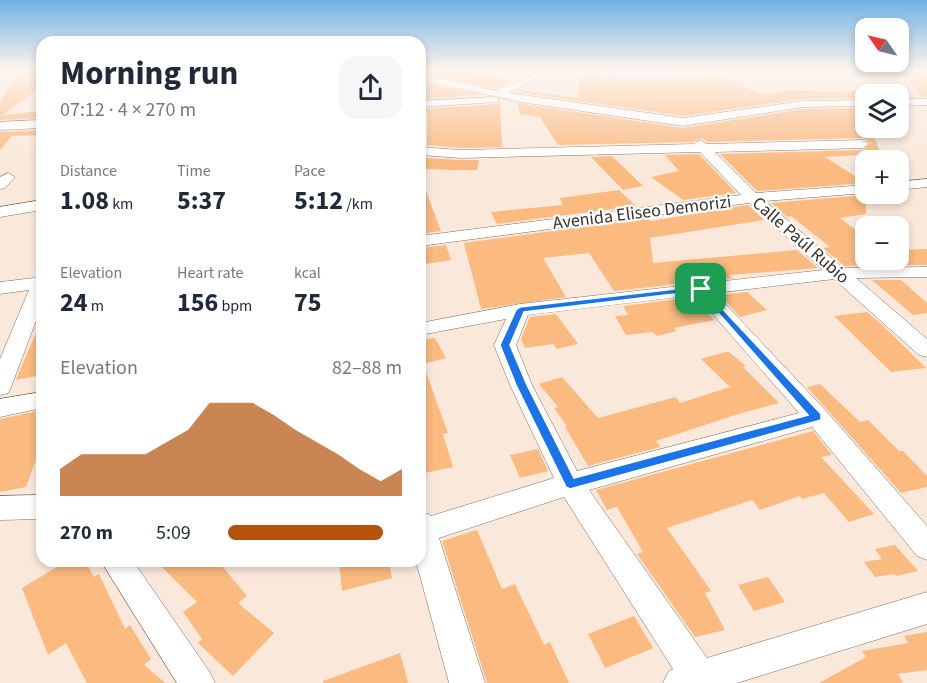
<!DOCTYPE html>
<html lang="en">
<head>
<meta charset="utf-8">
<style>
	body { margin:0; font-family:"Source Sans 3",sans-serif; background:#f6f6f7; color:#1f2937; height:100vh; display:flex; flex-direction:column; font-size:22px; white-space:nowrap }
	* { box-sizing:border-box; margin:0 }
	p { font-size:20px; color:#747a83 }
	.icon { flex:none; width:33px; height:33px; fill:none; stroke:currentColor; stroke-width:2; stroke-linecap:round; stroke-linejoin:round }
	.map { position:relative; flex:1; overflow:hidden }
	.side { position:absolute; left:36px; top:36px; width:390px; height:531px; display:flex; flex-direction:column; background:#fff; border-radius:18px; box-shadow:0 3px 9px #0003 }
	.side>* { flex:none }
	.needle { width:39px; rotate:304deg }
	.fabs { position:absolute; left:855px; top:18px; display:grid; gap:12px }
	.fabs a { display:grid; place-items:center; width:54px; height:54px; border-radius:12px; background:#fff; box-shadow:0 3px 9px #0003; font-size:30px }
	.pin { position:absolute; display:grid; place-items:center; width:51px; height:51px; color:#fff; margin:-26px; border-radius:12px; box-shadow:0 3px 9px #0006 }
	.round { display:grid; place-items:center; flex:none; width:63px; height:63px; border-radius:18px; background:#f6f6f7 }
	.overview { display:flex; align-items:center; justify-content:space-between; height:102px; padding:0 24px }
	h1 { font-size:33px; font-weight:700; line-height:45px }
	.metrics { display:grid; grid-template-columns:repeat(3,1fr); gap:9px; height:102px; padding:6px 24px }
	.metrics div { display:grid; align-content:center }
	.metrics b { font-size:26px; font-weight:700 }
	.metrics small { font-size:16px; font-weight:400 }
	.metrics p { font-size:16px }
	.chart { height:168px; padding:12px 24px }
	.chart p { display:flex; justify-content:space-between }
	.chart svg { width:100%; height:108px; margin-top:6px; fill:#b45309; opacity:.7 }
	ul { padding:0 24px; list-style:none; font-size:20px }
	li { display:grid; grid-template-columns:96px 72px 1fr; align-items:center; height:45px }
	li i { height:15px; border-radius:8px; background:#b45309 }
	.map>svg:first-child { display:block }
</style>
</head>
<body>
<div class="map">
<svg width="927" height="683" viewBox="0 0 927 683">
	<rect width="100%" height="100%" fill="#fae9db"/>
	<g fill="#faba80">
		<path d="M21,69h21v18l-39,28 39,-4v7l-42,2v-18z"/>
		<path d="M420,69l22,3 14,-3 56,12 -15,8 -77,-17z"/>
		<path d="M900,69h27v28h-6z"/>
		<path d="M580,77l59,3 84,-3 36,17 25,-2 -1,-3 42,3 41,-1v7l-63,1 -120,17 -167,-24 4,-2 57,8z"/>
		<path d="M420,82l60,13 -60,4z"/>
		<path d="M500,100l2,47 -41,1 -34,-3 1,-32h-8v-4l78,-5z"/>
		<path d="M517,103l166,25 120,-19 63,-1v25l7,1 8,20 -56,3 41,26 -109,8 -37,-37 143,-4 8,-7 -8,-5 -155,4 -7,-4 -8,4 -135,3 -18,-28 -20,-3z"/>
		<path d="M42,130v5l-30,1 -12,14v-18z"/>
		<path d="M699,154l37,39 -53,7 -32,-23 28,-6 -14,-16z"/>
		<path d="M612,156l31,30 -20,4 -32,-33z"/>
		<path d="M426,158l35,2h18l-2,10h-23l-28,-1z"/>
		<path d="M420,181h2l19,50 -21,3z"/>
		<path d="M619,190l17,16 -139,18 -6,-12 72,-7 -3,-7z"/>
		<path d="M866,195v19l-26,4 26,20v22h12l7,5 -41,1 -21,-18 7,-1 -39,-31 -4,1 -16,-14z"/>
		<path d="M748,205l16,15 -114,18 3,25 144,-13 21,18 -89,7 3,3 -118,13 -25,-38 -46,5 23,39 -85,12 -17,-66 184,-25 3,3z"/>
		<path d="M446,245l5,15 -31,5v-17z"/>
		<path d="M927,249v16h-29v-15z"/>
		<path d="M872,280h29l26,23v10l-14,2z"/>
		<path d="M747,292l20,18 -27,7 -20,-22z"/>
		<path d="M695,297l19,23 -40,8 3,3 -20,5 -4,-4 -27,3 -11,-19 13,-1 -5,-9z"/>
		<path d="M867,312l14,12 45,44 -35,4 -57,-56z"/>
		<path d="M556,314l22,30 -21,5 -4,-5 -28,4 -4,-9 9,-22z"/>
		<path d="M42,319v56l-26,5 4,-10z"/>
		<path d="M435,338l11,20 -23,6 25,69 -5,1 10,33 -33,7v-134z"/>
		<path d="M725,352h4l17,14 -3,1 36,36 -44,12 -79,26 4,6 -72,19 -23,-39 2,-1 -13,-18 4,-1 -19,-23 23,-7 36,41 78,-21 4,6 50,-16 -29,-28z"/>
		<path d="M820,384l40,38 8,-2 31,31h4l24,25v11l-26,6 -94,-106z"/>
		<path d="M42,410v34l-16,43 -26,5v-73z"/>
		<path d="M813,431l19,24 -11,2 53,57 -25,8 -25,-29 -22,6 -2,-3 -40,14 -8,-10 -85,28 44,63 -6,2 20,37 -30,7 -58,-83 6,-2 -26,-45 -10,3 -11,-20z"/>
		<path d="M538,449l10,22 -28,7 -10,-23z"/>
		<path d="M477,530l25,59 13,-5 29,61 6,-3 19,41h-82l-45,-142z"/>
		<path d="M895,545l23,26 -22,5 -1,-2 -20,3 -11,-15 18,-3 -7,-10z"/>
		<path d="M67,561h18l9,16 5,-3 26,55 5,-4 21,34 -7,6 21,18h-78l-21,-40 -18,12 -26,-67z"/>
		<path d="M156,561h62l29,35 -9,7 36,30 -41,43 -35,-33 4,-4 -19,-27 14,-10z"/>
		<path d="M339,561h50l3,17 -50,13z"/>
		<path d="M768,577l17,25 -31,9 -16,-26z"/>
		<path d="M634,616l19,32 -48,20 -17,-34z"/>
		<path d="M927,632v38l-29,4 5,9h-84l47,-26 -4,-6 46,-8 -4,-7z"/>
		<path d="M400,653l8,30h-85v-2z"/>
	</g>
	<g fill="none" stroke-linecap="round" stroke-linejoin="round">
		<defs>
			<g id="street">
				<path d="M545,69l89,3 87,-3c-17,12 -105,9 -129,7 -12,-1 -25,-4 -37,-4 -11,1 -35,16 -46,21l174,25 120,-17 63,-1v6l-63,1 -120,19 -162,-24 -101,-22v-6l77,17z"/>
				<path d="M494,97l4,1v4l-78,5v-6z"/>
				<rect x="898" y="99" width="29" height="6"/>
				<path d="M42,120v8l-42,2v-8z"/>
				<path d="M700,140l7,4 156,-4 6,4 -6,4 -148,4 41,41 110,-8v8l-101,8 78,67 84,-1v10l-71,1 71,61v18l-8,-2 -85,-76 -119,14 111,118 101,115v34l-10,-4 -105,-129 -223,63 118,168 220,-66v32l-190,59h-74l6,-12 4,-2 -109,-172 -125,41 46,145h-36l-33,-122h4v-51l11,6 123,-38 -44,-93 -16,-40 12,-26 -86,16v-12l100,-19 303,-34 -74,-67 -329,43v-10l321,-41 -41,-43 -239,6 -41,-3v-8l41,3 233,-6zM696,295l103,118 -222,58 -45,-86 -16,-40 12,-30z"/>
				<path d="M8,173l7,4 -10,11 -5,1v-12z"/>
				<path d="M927,179v8l-29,3v-8z"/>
				<path d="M42,200v10l-42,7v-10z"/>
				<path d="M42,274v31l-31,82 -3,6 -8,2v-36l29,-69 -29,4v-12l34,-4z"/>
				<path d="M42,392v16l-42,9v-18z"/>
				<path d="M42,495v24l-42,1v-24z"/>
				<path d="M101,561h32l76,110 6,12h-38z"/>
			</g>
		</defs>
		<use href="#street" stroke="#7b6d60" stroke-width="1"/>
		<use href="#street" fill="#fff" fill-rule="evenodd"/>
	</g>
	<linearGradient id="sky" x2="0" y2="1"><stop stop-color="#71b1e4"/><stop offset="0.42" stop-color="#fdf5ef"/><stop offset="1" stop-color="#fdf5ef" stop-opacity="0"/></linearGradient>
	<rect width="927" height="165" fill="url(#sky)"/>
	<path fill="#1a73e8" stroke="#fff" stroke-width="1.5" fill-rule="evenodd" d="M701,286l120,128v6l-251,69 -4,-2 -50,-102 -16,-40 16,-35 4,-3zM699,291l109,124 -234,63 -47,-93 -17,-40 14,-33z"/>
	<g text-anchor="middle" stroke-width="4.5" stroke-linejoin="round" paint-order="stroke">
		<g font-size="18" fill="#38322d" stroke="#fff">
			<text transform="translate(642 212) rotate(-7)" y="6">Avenida Eliseo Demorizi</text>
			<text transform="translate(801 240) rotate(41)" y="6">Calle Paúl Rubio</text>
		</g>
	</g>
</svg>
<div class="fabs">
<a><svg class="needle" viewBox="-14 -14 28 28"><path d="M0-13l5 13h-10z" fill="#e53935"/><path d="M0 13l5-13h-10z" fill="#747a83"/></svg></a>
<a><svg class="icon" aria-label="layers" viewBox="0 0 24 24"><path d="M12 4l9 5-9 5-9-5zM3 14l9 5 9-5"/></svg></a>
<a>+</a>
<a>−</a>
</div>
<div class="pin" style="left:701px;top:289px;background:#1e9e55"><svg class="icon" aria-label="arrive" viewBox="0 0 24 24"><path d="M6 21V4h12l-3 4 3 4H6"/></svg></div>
<section class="side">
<div class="overview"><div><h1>Morning run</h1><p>07:12 · 4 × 270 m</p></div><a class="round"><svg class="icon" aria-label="share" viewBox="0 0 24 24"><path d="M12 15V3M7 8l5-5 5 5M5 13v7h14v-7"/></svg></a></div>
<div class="metrics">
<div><p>Distance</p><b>1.08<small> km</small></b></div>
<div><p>Time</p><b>5:37</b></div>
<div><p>Pace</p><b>5:12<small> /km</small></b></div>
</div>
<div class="metrics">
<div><p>Elevation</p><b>24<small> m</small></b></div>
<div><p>Heart rate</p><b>156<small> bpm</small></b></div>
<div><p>kcal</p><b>75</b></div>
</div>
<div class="chart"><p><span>Elevation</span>82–88 m</p>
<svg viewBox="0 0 160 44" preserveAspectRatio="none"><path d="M0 44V33L10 27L20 27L30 27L40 27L50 22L60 17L70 6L80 6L90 6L100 11L110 17L120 22L130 27L140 33L150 38L160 33V44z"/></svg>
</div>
<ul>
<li><b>270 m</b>5:09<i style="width:89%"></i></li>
</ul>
</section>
</div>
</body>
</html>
